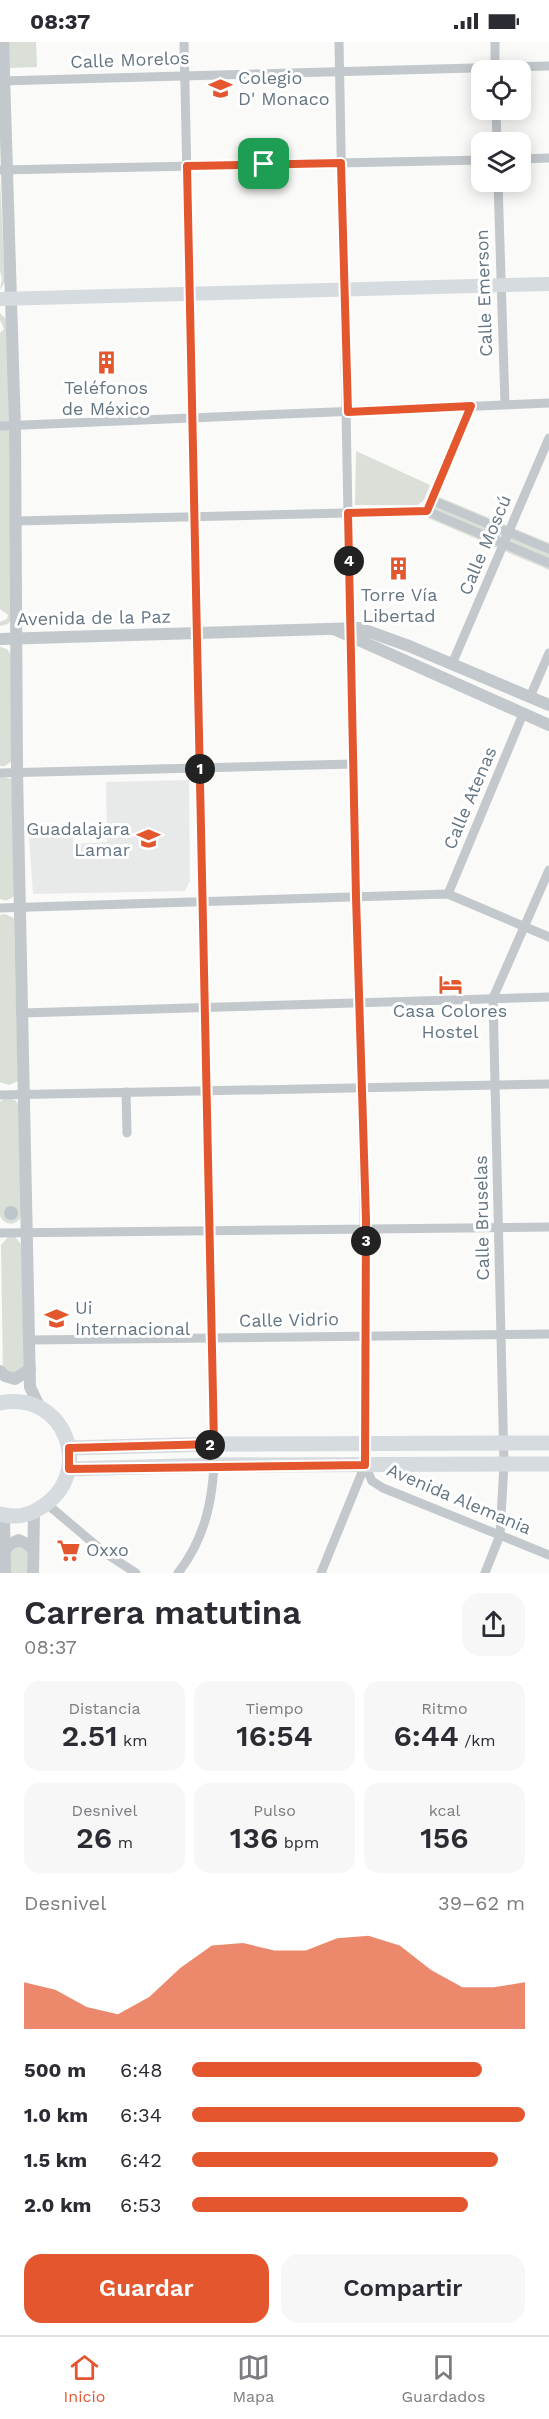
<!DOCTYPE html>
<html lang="es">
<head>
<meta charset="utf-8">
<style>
	body { margin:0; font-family:"Work Sans",sans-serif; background:#f7f7f7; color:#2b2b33; height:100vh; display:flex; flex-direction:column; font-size:22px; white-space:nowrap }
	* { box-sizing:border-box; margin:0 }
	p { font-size:20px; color:#7c7c81 }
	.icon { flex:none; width:33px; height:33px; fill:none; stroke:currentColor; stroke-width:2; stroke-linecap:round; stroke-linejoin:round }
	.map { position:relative; height:1531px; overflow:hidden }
	.panel { display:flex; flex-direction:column; background:#fff; flex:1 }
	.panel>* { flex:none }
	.buttons { position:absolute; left:471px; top:18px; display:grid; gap:12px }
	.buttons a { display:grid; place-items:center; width:60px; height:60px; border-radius:12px; background:#fff; box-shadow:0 3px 15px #0003; font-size:30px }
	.pin { position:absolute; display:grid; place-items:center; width:51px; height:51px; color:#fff; margin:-26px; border-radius:12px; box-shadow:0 3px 9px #0006 }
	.km { position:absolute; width:30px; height:30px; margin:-15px; border-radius:50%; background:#222; color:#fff; font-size:16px; line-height:30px; text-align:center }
	.round { display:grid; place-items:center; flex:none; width:63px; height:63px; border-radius:18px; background:#f7f7f7 }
	.head { display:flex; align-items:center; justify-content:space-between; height:102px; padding:0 24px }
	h1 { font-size:33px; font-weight:600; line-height:45px }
	.metrics { display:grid; grid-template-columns:repeat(3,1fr); gap:9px; height:102px; padding:6px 24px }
	.metrics div { display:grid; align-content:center; border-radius:15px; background:#f7f7f7; text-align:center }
	.metrics b { font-size:30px; font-weight:600 }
	.metrics small { font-size:16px; font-weight:400 }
	.metrics p { font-size:16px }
	.chart { height:168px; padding:12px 24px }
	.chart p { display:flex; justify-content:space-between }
	.chart svg { width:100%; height:108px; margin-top:6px; fill:#e4572e; opacity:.7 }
	.cta { display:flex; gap:12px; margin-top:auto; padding:12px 24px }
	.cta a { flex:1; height:69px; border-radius:18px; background:#e4572e; color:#fff; font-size:24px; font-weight:600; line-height:69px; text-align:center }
	.cta a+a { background:#f7f7f7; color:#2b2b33 }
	ul { padding:0 24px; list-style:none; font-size:20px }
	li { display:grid; grid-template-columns:96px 72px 1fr; align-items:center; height:45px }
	li i { height:15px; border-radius:8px; background:#e4572e }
	.status { display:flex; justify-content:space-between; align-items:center; height:42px; padding:0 30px; background:#fff; direction:ltr }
	.status svg { height:16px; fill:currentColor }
	.dock { display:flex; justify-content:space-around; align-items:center; height:84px; border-top:2px solid #e1e1e2; background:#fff; font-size:16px; color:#7c7c81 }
	.dock a { display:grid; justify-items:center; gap:3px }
	.dock .on { color:#e4572e }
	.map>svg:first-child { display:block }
</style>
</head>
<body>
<div class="status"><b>08:37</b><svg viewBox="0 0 49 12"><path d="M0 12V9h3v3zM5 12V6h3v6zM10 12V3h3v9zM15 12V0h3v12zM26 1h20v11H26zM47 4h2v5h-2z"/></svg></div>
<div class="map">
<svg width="549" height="1531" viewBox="0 0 549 1531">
	<rect width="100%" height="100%" fill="#fafaf8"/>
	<path fill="#e8e9e9" d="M189,738l1,101 -5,10 -152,3 -4,-58 44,-1v9l34,-2 -1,-60z"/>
	<g fill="#dadfd7">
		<path d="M8,0h28l1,25 -28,1z"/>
		<path d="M0,136l5,104 -5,8 2,-12 -2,-7z"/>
		<path d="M0,271l7,7 5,295 -1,5 -3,4 -8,2v-4l7,-3 1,-4 -8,-6v-276l4,-4 -4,-9z"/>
		<path d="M356,409l74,34 -6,15 -6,5h-63z"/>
		<path d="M437,454l112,47v27l-121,-52z"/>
		<path d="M0,605l7,2 4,6 1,106 -7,5h-5z"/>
		<path d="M0,734l11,3 5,114c-5,6 -8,9 -16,6z"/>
		<path d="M5,872l9,4 4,163 -9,4 -9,-3v-167z"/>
		<path d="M5,1056l10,2 4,5 2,111c-4,10 -16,10 -21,0v-114z"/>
		<path d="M8,1195h7l7,8 2,126 -4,4 -17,-4 -2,-126z"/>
		<path d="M16,1502l11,7v22h-17v-22z"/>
	</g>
	<circle fill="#bbc7cb" cx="11" cy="1171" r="7"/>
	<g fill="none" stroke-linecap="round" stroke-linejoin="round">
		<g stroke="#c3c8cc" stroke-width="9">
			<path d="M495,0v28"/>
			<path d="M0,39l549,-15"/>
			<path d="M496,68l1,32"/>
			<path d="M520,117l29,-1"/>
			<path d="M0,128l482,-10"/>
			<path d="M498,140l7,222"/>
			<path d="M0,384l549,-23"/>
			<path d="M431,458l118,49"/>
			<path d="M429,464l42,-100"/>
			<path d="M17,479l410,-10 122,52"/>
			<path d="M452,622l97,-226"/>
			<path d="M530,655l19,-44"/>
			<path d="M0,731l353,-9"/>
			<path d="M448,852l75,-180"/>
			<path d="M0,866l448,-14 101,43"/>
			<path d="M22,971l527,-16"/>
			<path d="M126,1050l1,41"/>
			<path d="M0,1053l549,-11"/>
			<path d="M0,1191l549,-6"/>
			<path d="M29,1298l520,-6"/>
			<path d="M365,1423l7,16 11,7 166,67"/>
			<path d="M47,1462l58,49 31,20"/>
			<path d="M178,1531c30,-38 36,-81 37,-129l-31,-1402"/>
			<path d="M321,1531l44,-108 1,-21c1,-205 -7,-409 -12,-613 -6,-263 -9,-526 -15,-789"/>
			<path d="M485,1531l15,-38 4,-71 -11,-466 56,-128"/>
		</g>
		<g stroke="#c3c8cc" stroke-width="12">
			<path d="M3,0l12,387 2,343 13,615 10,21"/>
			<path d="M334,587l215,96"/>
			<path d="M0,597l359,-11 50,18 140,59"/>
			<path d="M0,1329l5,5 10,3 15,-10"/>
			<path d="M4,1473l1,58"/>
			<path d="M5,1508l5,-6 9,-4 8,4 6,5"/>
			<path d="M33,1531l1,-60"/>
		</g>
		<path stroke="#d6dbdf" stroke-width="14" d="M0,257l549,-15"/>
		<g stroke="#d6dbdf" stroke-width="15">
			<path d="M0,1361c65,-14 97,71 40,105 -12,8 -26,10 -40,6"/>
			<path d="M69,1406l146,-4 334,-1"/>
			<path d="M69,1427l145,-4 335,-1"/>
		</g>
	</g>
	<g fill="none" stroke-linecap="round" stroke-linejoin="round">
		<defs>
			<path id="route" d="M341,121l7,249 123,-6 -44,105 -79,2 8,384 10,323 -1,245 -296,4v-21l145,-4 -27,-1278z"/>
		</defs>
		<use href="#route" stroke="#fff" stroke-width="12"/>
		<use href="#route" stroke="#e4572e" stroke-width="8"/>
	</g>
	<defs>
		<symbol id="school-bare" viewBox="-9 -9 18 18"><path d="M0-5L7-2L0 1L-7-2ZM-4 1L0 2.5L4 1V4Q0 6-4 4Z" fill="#e4572e" stroke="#fff" stroke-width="2.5" paint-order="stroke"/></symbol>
		<symbol id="building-bare" viewBox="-9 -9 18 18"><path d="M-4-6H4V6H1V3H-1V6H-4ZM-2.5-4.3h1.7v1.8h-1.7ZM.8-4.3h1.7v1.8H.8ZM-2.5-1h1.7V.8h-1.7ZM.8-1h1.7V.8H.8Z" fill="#e4572e" stroke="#fff" stroke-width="2.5" paint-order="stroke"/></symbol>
		<symbol id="hotel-bare" viewBox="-9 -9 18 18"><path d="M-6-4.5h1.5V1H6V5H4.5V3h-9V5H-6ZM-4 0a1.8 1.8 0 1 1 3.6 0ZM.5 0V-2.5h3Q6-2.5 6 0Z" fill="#e4572e" stroke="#fff" stroke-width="2.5" paint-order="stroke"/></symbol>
		<symbol id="university-bare" viewBox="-9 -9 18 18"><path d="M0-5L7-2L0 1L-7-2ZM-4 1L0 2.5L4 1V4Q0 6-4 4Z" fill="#e4572e" stroke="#fff" stroke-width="2.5" paint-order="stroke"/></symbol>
		<symbol id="supermarket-bare" viewBox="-9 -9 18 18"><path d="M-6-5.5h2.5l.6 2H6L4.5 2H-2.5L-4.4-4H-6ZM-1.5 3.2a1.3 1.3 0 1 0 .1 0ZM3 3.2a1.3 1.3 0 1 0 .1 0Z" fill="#e4572e" stroke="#fff" stroke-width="2.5" paint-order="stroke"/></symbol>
	</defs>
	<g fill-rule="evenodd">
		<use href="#school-bare" x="204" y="30" width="33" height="33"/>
		<use href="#building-bare" x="90" y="304" width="33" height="33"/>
		<use href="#building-bare" x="382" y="510" width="33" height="33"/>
		<use href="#school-bare" x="132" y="780" width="33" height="33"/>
		<use href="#hotel-bare" x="434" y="926" width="33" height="33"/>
		<use href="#university-bare" x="40" y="1260" width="33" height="33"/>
		<use href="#supermarket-bare" x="52" y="1492" width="33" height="33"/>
	</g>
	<g text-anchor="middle" stroke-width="6" stroke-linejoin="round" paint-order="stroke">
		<g font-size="18" fill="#657683" stroke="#fff">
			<text transform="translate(130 18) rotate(-2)" y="6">Calle Morelos</text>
			<text transform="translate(484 251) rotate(-92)" y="6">Calle Emerson</text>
			<text transform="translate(485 503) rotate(-67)" y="6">Calle Moscú</text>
			<text transform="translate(94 576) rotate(-1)" y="6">Avenida de la Paz</text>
			<text transform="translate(470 756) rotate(-67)" y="6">Calle Atenas</text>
			<text transform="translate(482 1176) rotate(-91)" y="6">Calle Bruselas</text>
			<text transform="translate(289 1278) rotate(-1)" y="6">Calle Vidrio</text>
			<text transform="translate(459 1457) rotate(23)" y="6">Avenida Alemania</text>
		</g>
		<g font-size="18" fill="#657683" stroke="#fff" text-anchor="start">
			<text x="238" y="42">Colegio<tspan x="238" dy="21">D' Monaco</tspan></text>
			<text x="106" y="352" text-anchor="middle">Teléfonos<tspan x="106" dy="21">de México</tspan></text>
			<text x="399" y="559" text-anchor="middle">Torre Vía<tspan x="399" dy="21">Libertad</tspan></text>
			<text x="130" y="793" text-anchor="end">Guadalajara<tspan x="130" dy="21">Lamar</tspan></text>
			<text x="450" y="975" text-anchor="middle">Casa Colores<tspan x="450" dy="21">Hostel</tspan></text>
			<text x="75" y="1272">Ui<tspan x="75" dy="21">Internacional</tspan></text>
			<text x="86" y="1514">Oxxo</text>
		</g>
	</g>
</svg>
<div class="buttons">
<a><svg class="icon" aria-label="locate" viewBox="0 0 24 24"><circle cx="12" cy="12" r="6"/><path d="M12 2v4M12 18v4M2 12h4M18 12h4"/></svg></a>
<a><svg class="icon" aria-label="layers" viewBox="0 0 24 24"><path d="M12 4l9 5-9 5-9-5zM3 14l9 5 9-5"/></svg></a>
</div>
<div class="pin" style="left:264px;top:122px;background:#1e9e55"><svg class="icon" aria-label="arrive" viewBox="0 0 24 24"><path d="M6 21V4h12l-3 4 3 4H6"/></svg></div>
<b class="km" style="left:200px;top:727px">1</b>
<b class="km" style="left:210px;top:1403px">2</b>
<b class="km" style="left:366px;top:1199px">3</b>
<b class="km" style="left:349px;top:519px">4</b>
</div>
<section class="panel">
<div class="head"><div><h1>Carrera matutina</h1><p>08:37</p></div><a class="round"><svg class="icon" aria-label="share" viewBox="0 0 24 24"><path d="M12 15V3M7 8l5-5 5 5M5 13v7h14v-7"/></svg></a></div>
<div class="metrics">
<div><p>Distancia</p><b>2.51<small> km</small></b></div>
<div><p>Tiempo</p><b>16:54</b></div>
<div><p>Ritmo</p><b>6:44<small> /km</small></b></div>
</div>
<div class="metrics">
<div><p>Desnivel</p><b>26<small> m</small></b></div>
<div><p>Pulso</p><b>136<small> bpm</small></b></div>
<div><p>kcal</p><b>156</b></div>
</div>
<div class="chart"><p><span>Desnivel</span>39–62 m</p>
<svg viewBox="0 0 160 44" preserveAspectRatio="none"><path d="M0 44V25L10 28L20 35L30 38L40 31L50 19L60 10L70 9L80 12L90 12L100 7L110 6L120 10L130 20L140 27L150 27L160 25V44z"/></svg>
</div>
<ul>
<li><b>500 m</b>6:48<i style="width:87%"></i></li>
<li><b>1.0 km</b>6:34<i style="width:100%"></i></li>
<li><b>1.5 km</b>6:42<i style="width:92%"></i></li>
<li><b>2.0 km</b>6:53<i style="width:83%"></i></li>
</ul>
<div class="cta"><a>Guardar</a><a>Compartir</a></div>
</section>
<nav class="dock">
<a class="on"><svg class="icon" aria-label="home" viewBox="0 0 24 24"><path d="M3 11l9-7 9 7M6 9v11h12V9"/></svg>Inicio</a>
<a><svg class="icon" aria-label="map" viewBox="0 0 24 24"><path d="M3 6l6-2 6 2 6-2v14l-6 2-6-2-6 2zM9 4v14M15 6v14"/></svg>Mapa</a>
<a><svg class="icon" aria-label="saved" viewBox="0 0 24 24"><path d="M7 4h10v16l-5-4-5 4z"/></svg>Guardados</a>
</nav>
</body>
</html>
